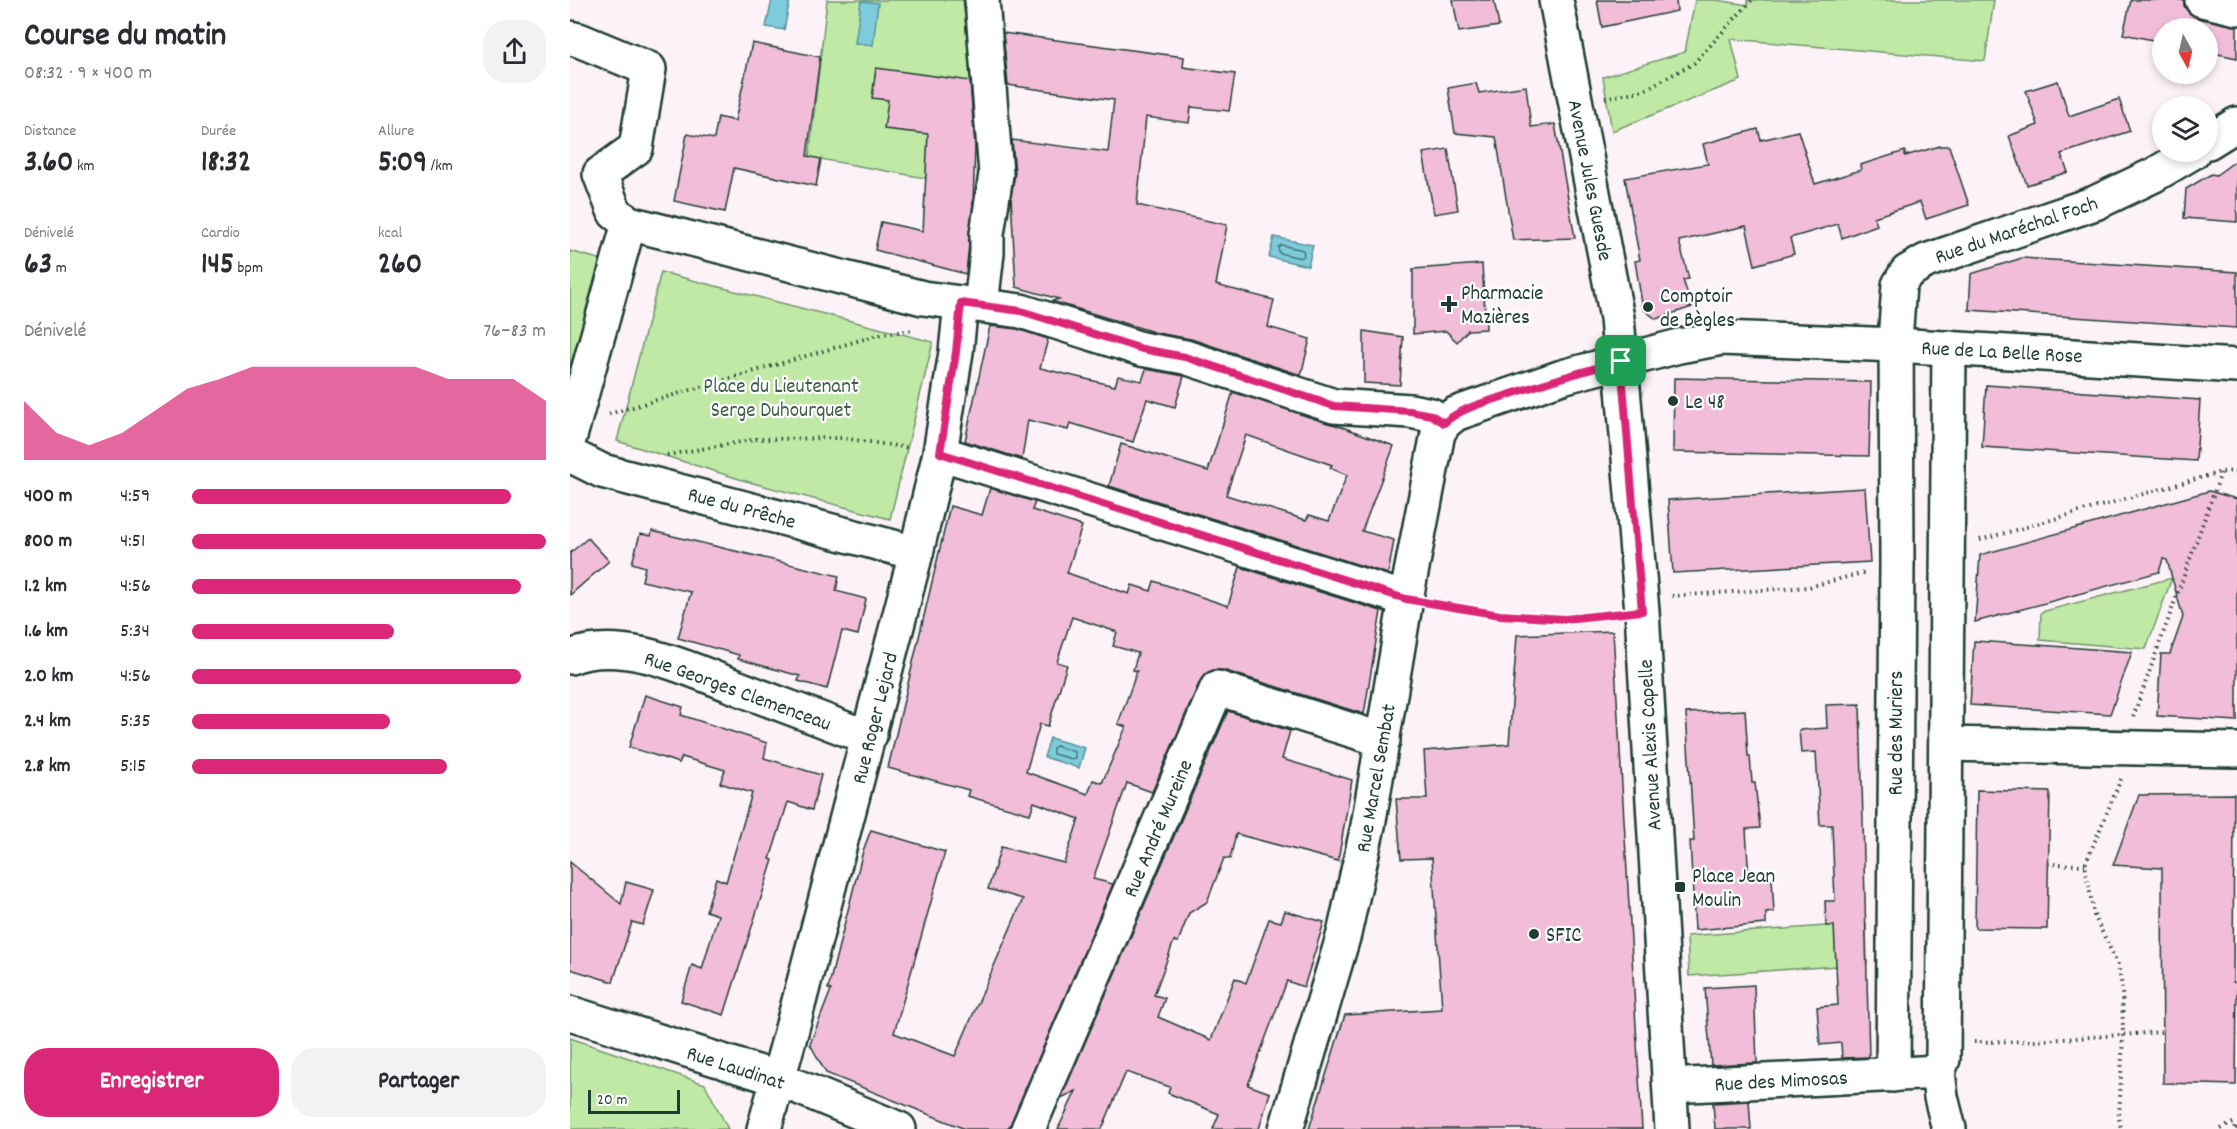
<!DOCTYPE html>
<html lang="fr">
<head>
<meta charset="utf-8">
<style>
	body { margin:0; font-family:Dekko,sans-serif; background:#f2f2f3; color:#2b2b33; height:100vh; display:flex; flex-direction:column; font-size:22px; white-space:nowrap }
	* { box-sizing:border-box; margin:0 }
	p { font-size:20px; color:#7c7c81 }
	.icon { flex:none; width:33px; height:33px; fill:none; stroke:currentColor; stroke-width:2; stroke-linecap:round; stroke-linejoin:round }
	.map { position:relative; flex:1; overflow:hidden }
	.side { display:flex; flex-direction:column; background:#fff; width:570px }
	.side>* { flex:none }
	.needle { width:39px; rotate:172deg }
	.controls { position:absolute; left:1582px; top:18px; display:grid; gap:12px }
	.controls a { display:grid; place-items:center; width:66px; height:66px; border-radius:50%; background:#fff; box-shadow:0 3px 9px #0003; font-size:30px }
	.scale { position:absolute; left:18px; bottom:15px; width:92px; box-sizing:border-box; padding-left:6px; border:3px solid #1f3d34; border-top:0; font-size:16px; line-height:21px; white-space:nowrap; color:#1f3d34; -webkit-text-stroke:4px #fff; paint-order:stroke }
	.pin { position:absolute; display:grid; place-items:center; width:51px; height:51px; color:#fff; margin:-26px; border-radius:12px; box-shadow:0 3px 9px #0006 }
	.round { display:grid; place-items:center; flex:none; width:63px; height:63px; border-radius:24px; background:#f2f2f3 }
	.summary { display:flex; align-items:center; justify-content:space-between; height:102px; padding:0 24px }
	h1 { font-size:33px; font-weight:700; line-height:45px }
	.metrics { display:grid; grid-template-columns:repeat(3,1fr); gap:9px; height:102px; padding:6px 24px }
	.metrics div { display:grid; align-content:center }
	.metrics b { font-size:30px; font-weight:700 }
	.metrics small { font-size:16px; font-weight:400 }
	.metrics p { font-size:16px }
	.chart { height:168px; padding:12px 24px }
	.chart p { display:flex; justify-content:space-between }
	.chart svg { width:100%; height:108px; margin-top:6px; fill:#db2777; opacity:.7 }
	.cta { display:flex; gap:12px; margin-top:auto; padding:12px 24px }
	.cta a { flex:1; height:69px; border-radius:24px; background:#db2777; color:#fff; font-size:24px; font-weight:700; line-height:69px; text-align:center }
	.cta a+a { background:#f2f2f3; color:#2b2b33 }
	ul { padding:0 24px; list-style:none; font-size:20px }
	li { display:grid; grid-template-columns:96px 72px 1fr; align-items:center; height:45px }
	li i { height:15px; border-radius:8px; background:#db2777 }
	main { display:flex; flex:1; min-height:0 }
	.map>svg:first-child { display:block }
</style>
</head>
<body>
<main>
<section class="side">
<div class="summary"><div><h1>Course du matin</h1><p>08:32 · 9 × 400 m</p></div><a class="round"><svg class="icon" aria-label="share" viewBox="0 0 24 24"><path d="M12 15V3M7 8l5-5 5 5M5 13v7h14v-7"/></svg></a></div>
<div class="metrics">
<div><p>Distance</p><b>3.60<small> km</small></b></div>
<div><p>Durée</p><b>18:32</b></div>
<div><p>Allure</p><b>5:09<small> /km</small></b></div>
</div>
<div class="metrics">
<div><p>Dénivelé</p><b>63<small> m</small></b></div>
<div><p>Cardio</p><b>145<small> bpm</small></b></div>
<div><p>kcal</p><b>260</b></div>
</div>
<div class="chart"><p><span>Dénivelé</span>76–83 m</p>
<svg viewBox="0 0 160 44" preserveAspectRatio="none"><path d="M0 44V20L10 33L20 38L30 33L40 24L50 15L60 11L70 6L80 6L90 6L100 6L110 6L120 6L130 11L140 11L150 11L160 20V44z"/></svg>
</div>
<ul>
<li><b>400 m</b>4:59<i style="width:90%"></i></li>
<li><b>800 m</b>4:51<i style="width:100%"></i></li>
<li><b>1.2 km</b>4:56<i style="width:93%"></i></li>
<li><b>1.6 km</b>5:34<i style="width:57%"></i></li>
<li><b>2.0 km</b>4:56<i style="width:93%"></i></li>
<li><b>2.4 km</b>5:35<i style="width:56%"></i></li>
<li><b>2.8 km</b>5:15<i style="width:72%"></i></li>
</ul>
<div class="cta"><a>Enregistrer</a><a>Partager</a></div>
</section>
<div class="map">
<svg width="1667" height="1129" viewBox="0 0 1667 1129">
	<rect width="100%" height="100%" fill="#fcf2f7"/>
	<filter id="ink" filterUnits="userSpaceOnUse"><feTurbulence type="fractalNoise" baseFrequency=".0167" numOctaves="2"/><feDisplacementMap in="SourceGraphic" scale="12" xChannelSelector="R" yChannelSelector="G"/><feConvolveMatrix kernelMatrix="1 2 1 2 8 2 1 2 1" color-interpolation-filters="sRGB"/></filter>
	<g filter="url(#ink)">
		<g fill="#c0e9a5" stroke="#70936c" stroke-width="1.5">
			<path d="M257,0h136l9,78 1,112 -48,-12 -116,-21z"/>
			<path d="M1125,0h21l32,5v-5h246l-9,61 -254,-22 10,41 -129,51 -9,-54 82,-25z"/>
			<path d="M0,251l32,9 -32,131z"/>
			<path d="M91,272l272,70 -43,177 -141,-37 -132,-41z"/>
			<path d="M1602,578l-26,71 -106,-9 1,-28z"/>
			<path d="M1296,923l1,41 -178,12 -2,-40z"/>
			<path d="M0,1038l135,46 23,45h-158z"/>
		</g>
		<g fill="#7ecbdc" stroke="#589299" stroke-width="1.5">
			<path d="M202,0h18l-6,30 -18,-3z"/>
			<path d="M291,1l17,2 -5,42 -18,-2z"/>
			<path d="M704,237l39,8 -5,21 -39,-9z"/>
			<path d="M480,738l35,10 -6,20 -35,-11z"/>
		</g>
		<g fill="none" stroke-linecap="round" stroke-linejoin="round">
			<g stroke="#457677" stroke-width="1.5">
				<path d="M711,245l22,5 1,6 -3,2 -22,-5 -1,-6z"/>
				<path d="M486,746l19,6v6l-3,1 -19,-5v-6z"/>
			</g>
		</g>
		<g fill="#f2bdd8" stroke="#1f3d34" stroke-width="1.5" fill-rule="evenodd">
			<path d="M883,0h41l5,26 -40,6z"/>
			<path d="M1027,0h79l1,11 -75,16z"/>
			<path d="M1561,0h53v6l5,7 8,5 40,8v32l-29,-6v-24h-45v14l-40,-8z"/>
			<path d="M433,33l181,24 -1,10 52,7 -6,37 -38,-4 -2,16 -43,-6 -9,88 90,20 -11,60 58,15 -6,27 42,12 -9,36 -110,-36 -34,-6 -99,-30 -6,-2 7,-2 -43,-12 -5,-90 4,-24 -3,-33 96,12 6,-52 -106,-15z"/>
			<path d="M182,43l68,14 -13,99 14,3 -5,27 -82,-18 -9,44 -51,-11 13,-67 27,5 4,-22 17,4z"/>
			<path d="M306,68l94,13 5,65 -2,57 -7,71 -91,-24 6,-28 42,9 5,-97 -44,-5 4,-29 -16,-2z"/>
			<path d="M1488,81l11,35 50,-17 11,32 -69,23 7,18 -41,13 -18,-49 29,-11 -12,-34z"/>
			<path d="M906,83l3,10 47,-7 5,41 24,-3 20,114 -62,2 -17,-103 -41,-4 -7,-45z"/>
			<path d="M1188,129l3,11 37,-9 17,53 46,-14 -1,-5 45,-14v5l35,-10h9l20,59 -43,14 -6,-17 -46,15 3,8 -35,13 -4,-14 -48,14 4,16 -39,11 -9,-39 -67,15 10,38 -6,1 9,27 -36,12 -13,-10 -8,-48 5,-1 -15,-82 83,-14 -5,-20z"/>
			<path d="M878,149l10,61 -24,4 -11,-61z"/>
			<path d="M1667,160v62l-53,-4 2,-29 25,-15 5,1z"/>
			<path d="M1452,258l215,14v56l-268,-18 2,-36z"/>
			<path d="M912,264l4,65 -18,1 -11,12 -11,-11 -33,3v-65z"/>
			<path d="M420,326l27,3 31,10 -8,29 75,18 3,-10 24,5 4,-12 38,7 -9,31 -28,-8 -14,43 -63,-19 -2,7 -40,-10 -6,39 -57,-18z"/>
			<path d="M794,331l39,6 -3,48 -36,-2z"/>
			<path d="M1104,378l197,4 -2,74 -196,-4z"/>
			<path d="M1416,385l214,15 -4,61 -214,-14z"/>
			<path d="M663,392l112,36 49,18 -32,85 32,9 -6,34 -279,-88 12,-42 87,27zM676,435l86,30 -2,3 17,7 -18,46 -20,-6 -3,5 -80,-25z"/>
			<path d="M420,488l45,14 -3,8 50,16 -15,47 62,21 3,-9 19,6 3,-10 74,25 12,-39 141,44 -17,103 -141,-44h-10l-8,4 -5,7 -48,111 -25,-9 -34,96 20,5 -103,242 -5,3h-40l-139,-56 -16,-29 21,-54 -3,-1 35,-138 8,-21 74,22 -51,181 61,23 68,-157 -35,-10 13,-42 63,16 15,-44 -45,-17 -4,12 -63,-18 2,-6 -81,-22 62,-262 32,9zM502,617l45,15 -4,14 25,7 -5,17 4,1 -19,53 8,3 -24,56 -9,-3 -5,14 -62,-22 14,-48 8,2 19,-61 -10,-3z"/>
			<path d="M1295,488l5,74 -197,11 -5,-73z"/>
			<path d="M1639,491l28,8v222l-80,-5 4,-62h9l13,-37 -16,-57 -4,-1 -4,13 -184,50 5,-67z"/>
			<path d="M82,531l187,45 -3,15 30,8 -8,36 -16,-4 -15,58 -29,-8 2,-5 -62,-17 1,-4 -61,-17 13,-46 -49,-11 3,-14 -13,-4 8,-29 11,2z"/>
			<path d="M18,538l21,23 -39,34v-42z"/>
			<path d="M1043,631l29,498h-333l36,-114 97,-6 -10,-151 -31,1 -5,-60h31l-3,-48 85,-7 8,-109z"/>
			<path d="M1404,641l78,5 80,6 -22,62 -140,-9z"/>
			<path d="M75,695l38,12 -2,8 86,28 -3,15 57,17 -9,35 -24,-8 -18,57 3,1 -49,155 -43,-14 11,-36 10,4 16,-54 -12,-4 10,-33 10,4 26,-89 -32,-10 5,-13 -43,-13 -3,6 -50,-16z"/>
			<path d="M1290,704l9,353 -27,1 -1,-15 -21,2 -3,-38 21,-2 -4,-79h-8l-1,-25h10l-3,-76h-12l-4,-73 -15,1 -2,-23 28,-2 -1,-23z"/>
			<path d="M1175,710l3,46h2l2,27h3l5,45 -14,1 3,51 23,-1 2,33 -8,1v11l-71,6 -5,-89h4l-8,-128z"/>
			<path d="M658,711l62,20 -8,28 70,21 -14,81 -102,-27 -6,25 -6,-1 -17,44 -18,11 -11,29 -4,-1 -20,54 11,3 -7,19 53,23 24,-62 11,5 23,-64 12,3 4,-11 39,11 -20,65 -17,-6 -39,104 22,8 -11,36h-46l6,-15 -51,-21 2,-6 -44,-15 -24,57h-44l18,-38 -15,7z"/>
			<path d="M1407,790l73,2 -3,137 -72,-1z"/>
			<path d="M1664,794l-1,188 4,1 -1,102 -73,-2 -1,-215 -49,-3 26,-70z"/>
			<path d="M0,862l51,42 5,-22 28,8 -11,35 -11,-3 -19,60 -43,-13z"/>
			<path d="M1184,985l3,78 -46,2 -6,-77z"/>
			<path d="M1179,1101l2,28h-36l-2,-26z"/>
		</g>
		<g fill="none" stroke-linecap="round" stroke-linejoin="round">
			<defs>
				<g id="minor">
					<path d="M986,0l61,318 25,293 30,518"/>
					<path d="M1632,0l35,8"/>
					<path d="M0,38l9,2 70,29 -13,79 -36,26 15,39 14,10 294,75 98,13 120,38 44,8 149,49 76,5 21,4 13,8"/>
					<path d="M1638,142l29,-18"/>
					<path d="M411,305l6,-52v-19l9,-60 -14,-174"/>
					<path d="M0,436l59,-213"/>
					<path d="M370,453l466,146"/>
					<path d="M0,455l32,16 314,82"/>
					<path d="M0,657c54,-21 121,13 171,32 36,14 72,27 107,41l22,5"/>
					<path d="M1376,744l291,6"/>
					<path d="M0,1013l209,66 120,50"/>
					<path d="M1368,1072l5,-13 6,-711"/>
					<path d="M1323,1075l4,-511 -1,-237 3,-42 8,-13 19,-11 169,-58 59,-28 39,-23"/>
					<path d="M1100,1086l268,-14 3,25 8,32"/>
					<path d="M194,1129l26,-93 126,-483 24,-100 16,-101 5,-49"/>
					<path d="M458,1129l189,-441 166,52"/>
					<path d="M716,1129l58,-195 24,-108 38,-227 32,-166 6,-10 11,-9 107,-37 117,-31 43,-8 174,7 341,21"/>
				</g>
			</defs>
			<use href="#minor" stroke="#1f3d34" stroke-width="38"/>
			<g stroke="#1f3d34" stroke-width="4" stroke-dasharray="1.5 4.5" stroke-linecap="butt">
				<path d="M1035,98l39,-8 50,-27 58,-63"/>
				<path d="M39,414l272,-80 33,-4"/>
				<path d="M97,455l90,-16 85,-1 68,10"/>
				<path d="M1410,540l241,-68 16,-1"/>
				<path d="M1102,596l137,-9 57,-15"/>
				<path d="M867,604l63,11 65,4 46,-5"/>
				<path d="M1563,717l88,-244"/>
				<path d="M1551,779l-36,86 9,50 24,50 4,21 1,49 -4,83 2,11"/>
				<path d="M1478,864l37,1"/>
				<path d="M1404,1042l60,-1 128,-9"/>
				<path d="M1651,1129l16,-8"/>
				<path d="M1665,1129l2,-4"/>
			</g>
			<use href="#minor" stroke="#fff" stroke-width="33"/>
		</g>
	</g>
	<g fill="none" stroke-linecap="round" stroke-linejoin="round" filter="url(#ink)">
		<defs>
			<path id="route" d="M391,303l60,8 121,38 43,8 149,49 76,5 21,4 13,8c18,-16 43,-21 67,-29 36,-12 73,-23 110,-33l21,250 -77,8 -65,-4 -94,-16 -466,-146 16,-101z"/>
		</defs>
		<use href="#route" stroke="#fff" stroke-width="12"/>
		<use href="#route" stroke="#db2777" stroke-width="8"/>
	</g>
	<g fill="#1f3d34" stroke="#fff" stroke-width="2">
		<path d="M876 295h6v6h6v6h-6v6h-6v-6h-6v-6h6z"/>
		<circle cx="1078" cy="307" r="6"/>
		<circle cx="1103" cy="401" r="6"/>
		<rect x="1104" y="881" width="12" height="12" rx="3"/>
		<circle cx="964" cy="934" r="6"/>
	</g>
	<g text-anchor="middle" stroke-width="4.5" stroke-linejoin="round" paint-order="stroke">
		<g font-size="21" fill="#1f3d34" stroke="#fff">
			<text transform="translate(1021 180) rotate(79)" y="7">Avenue Jules Guesde</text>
			<text transform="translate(1446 229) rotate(-19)" y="7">Rue du Maréchal Foch</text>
			<text transform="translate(1432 351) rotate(3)" y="7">Rue de La Belle Rose</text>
			<text transform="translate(172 507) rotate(15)" y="7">Rue du Prêche</text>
			<text transform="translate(168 690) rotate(20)" y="7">Rue Georges Clemenceau</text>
			<text transform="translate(304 718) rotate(-76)" y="7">Rue Roger Lejard</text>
			<text transform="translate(1325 733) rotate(-90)" y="7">Rue des Muriers</text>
			<text transform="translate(1079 745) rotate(-93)" y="7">Avenue Alexis Capelle</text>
			<text transform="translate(805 778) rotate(-80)" y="7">Rue Marcel Sembat</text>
			<text transform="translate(587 828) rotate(-67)" y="7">Rue André Mureine</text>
			<text transform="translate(166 1067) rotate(18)" y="7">Rue Laudinat</text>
			<text transform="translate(1211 1080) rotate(-3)" y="7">Rue des Mimosas</text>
		</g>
		<g font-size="21" fill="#1f3d34" stroke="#fff" text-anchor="start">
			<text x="891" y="299">Pharmacie<tspan x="891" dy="24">Mazières</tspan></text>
			<text x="1090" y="302">Comptoir<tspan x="1090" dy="24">de Bègles</tspan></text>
			<text x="1115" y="408">Le 48</text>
			<text x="1122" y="882">Place Jean<tspan x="1122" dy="24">Moulin</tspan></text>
			<text x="976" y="941">SFIC</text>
		</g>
		<g font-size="21" fill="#3f5f4b" stroke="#fff">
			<text x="211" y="392">Place du Lieutenant<tspan x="211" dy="24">Serge Duhourquet</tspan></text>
		</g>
	</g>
</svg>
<div class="controls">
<a><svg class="needle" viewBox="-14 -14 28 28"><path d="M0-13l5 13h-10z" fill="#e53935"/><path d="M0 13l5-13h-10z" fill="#7c7c81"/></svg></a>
<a><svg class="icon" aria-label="layers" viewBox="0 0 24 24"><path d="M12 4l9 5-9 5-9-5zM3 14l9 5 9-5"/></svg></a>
</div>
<div class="scale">20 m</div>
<div class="pin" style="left:1051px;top:361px;background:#1e9e55"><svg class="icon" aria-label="arrive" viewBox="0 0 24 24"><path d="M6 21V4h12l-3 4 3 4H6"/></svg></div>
</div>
</main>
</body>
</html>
